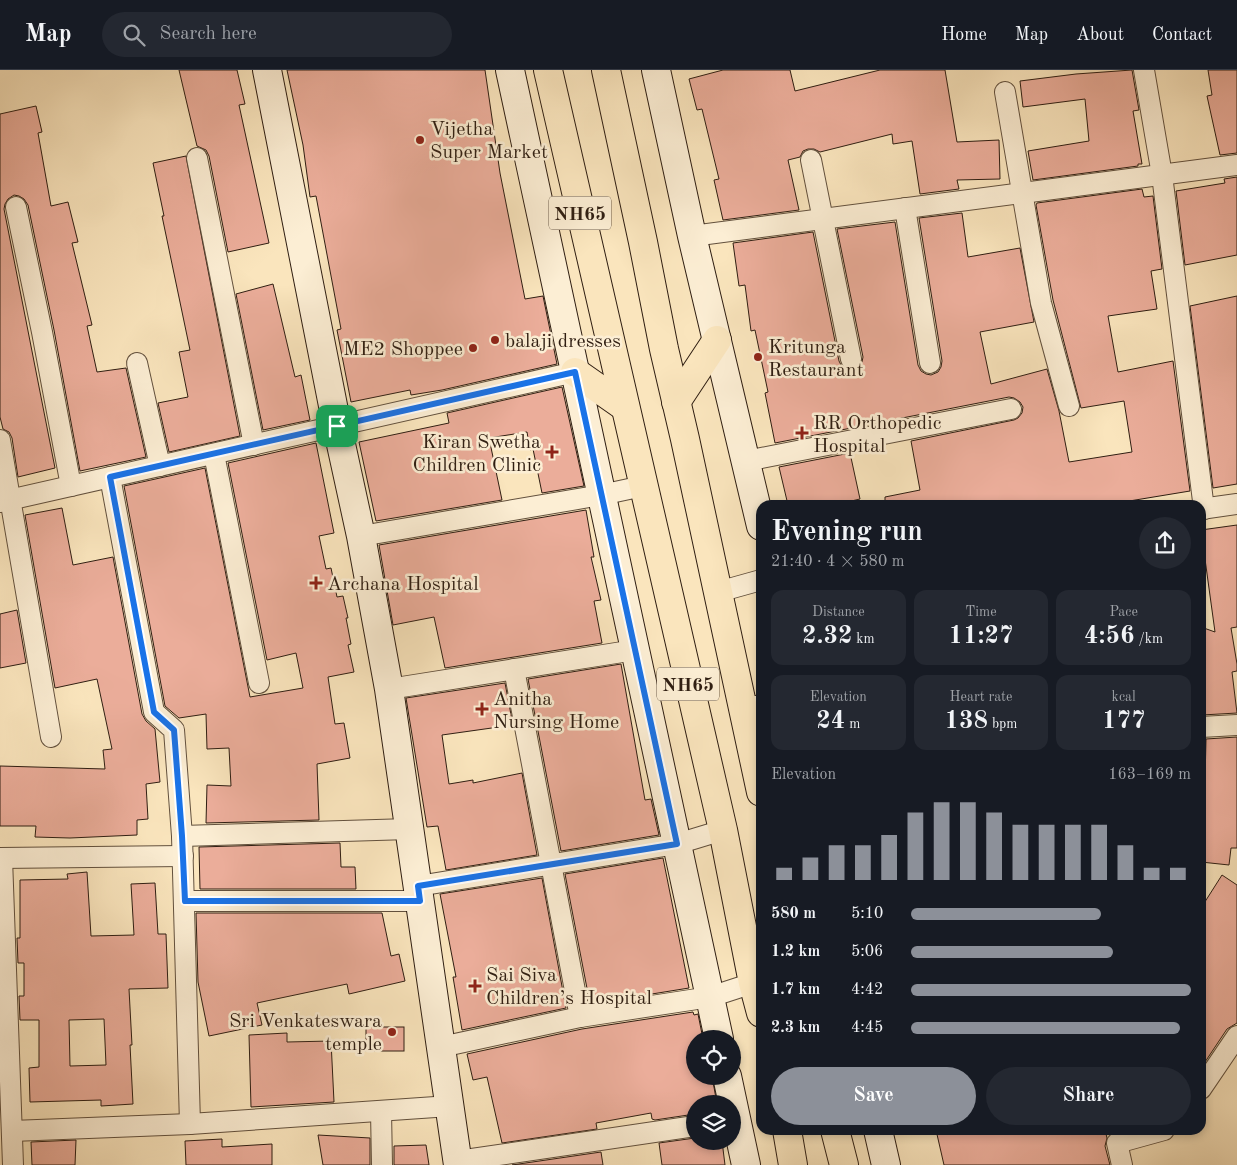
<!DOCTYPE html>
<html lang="en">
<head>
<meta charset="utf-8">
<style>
	body { margin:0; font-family:"Old Standard TT",serif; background:#242831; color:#f1f3f6; height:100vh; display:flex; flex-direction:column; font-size:19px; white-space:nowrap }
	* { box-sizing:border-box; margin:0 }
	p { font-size:16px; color:#9ea1a6 }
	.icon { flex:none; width:28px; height:28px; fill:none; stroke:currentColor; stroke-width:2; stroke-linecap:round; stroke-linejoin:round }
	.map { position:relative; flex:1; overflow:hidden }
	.side { position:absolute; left:756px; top:430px; width:450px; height:635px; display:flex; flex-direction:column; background:#171b24; border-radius:15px; box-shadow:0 2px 8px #0003 }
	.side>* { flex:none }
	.fabs { position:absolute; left:686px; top:960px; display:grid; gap:10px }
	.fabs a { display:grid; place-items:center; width:55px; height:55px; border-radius:50%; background:#171b24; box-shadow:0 2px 8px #0003; font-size:25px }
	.pin { position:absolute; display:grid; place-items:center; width:42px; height:42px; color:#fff; margin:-21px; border-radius:10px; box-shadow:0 2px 8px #0006 }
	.round { display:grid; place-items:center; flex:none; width:52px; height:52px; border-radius:26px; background:#242831 }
	.headline { display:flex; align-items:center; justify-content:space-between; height:85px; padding:0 15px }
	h1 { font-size:28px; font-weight:800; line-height:38px }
	.stats { display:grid; grid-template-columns:repeat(3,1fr); gap:8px; height:85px; padding:5px 15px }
	.stats div { display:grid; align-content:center; border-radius:12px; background:#242831; text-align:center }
	.stats b { font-size:25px; font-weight:800 }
	.stats small { font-size:14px; font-weight:400 }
	.stats p { font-size:14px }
	.chart { height:140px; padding:10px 15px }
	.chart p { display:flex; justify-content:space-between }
	.chart svg { width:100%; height:90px; margin-top:5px; stroke:#8c9099; stroke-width:6 }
	.primary-button { display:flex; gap:10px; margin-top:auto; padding:10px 15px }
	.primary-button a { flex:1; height:58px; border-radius:30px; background:#8c9099; color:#fff; font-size:20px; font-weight:800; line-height:58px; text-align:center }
	.primary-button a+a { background:#242831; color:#f1f3f6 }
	ul { padding:0 15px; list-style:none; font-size:16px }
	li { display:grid; grid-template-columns:80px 60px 1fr; align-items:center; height:38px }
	li i { height:12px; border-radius:6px; background:#8c9099 }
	header { display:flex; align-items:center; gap:30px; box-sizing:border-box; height:70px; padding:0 25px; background:#171b24; border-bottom:1px solid #363941 }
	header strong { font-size:24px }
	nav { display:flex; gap:28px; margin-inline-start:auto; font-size:18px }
	.search { width:350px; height:45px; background:#242831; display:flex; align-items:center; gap:12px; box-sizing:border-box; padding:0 18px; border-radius:28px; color:#9ea1a6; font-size:19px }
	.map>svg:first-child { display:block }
</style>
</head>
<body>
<header>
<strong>Map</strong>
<div class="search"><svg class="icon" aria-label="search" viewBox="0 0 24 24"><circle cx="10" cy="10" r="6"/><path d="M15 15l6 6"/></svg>Search here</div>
<nav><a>Home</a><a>Map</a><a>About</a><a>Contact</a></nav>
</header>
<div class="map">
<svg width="1237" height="1095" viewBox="0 0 1237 1095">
	<rect width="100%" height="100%" fill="#fae5bd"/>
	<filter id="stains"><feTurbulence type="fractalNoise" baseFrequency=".004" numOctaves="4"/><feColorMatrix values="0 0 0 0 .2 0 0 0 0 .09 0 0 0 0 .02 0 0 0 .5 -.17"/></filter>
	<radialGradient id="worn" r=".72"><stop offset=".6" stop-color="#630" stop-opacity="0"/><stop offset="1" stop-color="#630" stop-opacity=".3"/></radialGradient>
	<g fill="#ebad9a" stroke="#2f1e12" fill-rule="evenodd">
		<path d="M179,0h58l8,34 -6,1 30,138 -41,9 -19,-96 -3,-6 -9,-4z"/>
		<path d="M287,0h198l15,103 25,126 18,-3 14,68 -115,26 -31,5 -1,-5 -59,12 -14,-72 4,-1 -25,-133 -6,1 -7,-52z"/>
		<path d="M723,0h67l5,21 85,-21h65l12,72 42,-2 1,39 -43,1 2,9 -39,5 -8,-53 -19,3 -1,-10 -72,18 -6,-3h-6l-5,2 -3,6 -12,3 11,50 -76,10 -9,-40 5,-1 -17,-70 -5,1 -8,-31z"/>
		<path d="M1132,0l7,40 -6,1 9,53h-4v2l-105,14 -5,-29 61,-10 -4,-42 -62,8 -3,-26 56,-7z"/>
		<path d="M1208,0h29v83l-17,2 -13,-59 5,-1z"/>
		<path d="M36,36l6,26 -4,1 13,73 17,-4 10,40 -6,1 20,82 -5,1 10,46 29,-4 20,89 -66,14 -26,-141 -26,-125 -4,-6 -5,-3 -5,-1 -6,4 -3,5 -1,5 51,259 -37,9 -6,-39 -3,-6 -6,-3 -3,-12v-303z"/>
		<path d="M186,86l54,280 -71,16 -11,-49 30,-6 -9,-45 11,-2 -28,-134h2l-11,-53z"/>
		<path d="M1237,107v78l-52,10 -9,-74 49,-8 -1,-4z"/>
		<path d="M1142,119l2,8 9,-1 9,73 -11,2 6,38 -49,7 10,56 55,-11 17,130 -85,14h-220v-8l35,-7 -9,-49 103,-21 4,-2 4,-5 1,-6 -3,-5 -6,-4 -5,-1 -234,46 -10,-50 3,-1 -13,-62 -4,1 -6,-46 -6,1 -6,-43 80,-11 26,129 3,6 6,3 5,1 6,-3 3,-6 1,-5 -26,-128 58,-7 23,143 3,6 5,3 5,1 7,-3 3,-5 1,-6 -23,-143 43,-5 6,44 52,-9 14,74 -54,10 11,52 56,-15 12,42 10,51 63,-10 -8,-51 -43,7 -28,-108 -17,-95 1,-2z"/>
		<path d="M273,214l22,93 6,-2 9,45 -47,10 -27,-136z"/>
		<path d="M1237,226v188l-24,4 -23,-182z"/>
		<path d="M562,317l22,99 -42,7 -9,-44 -3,1 -3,-18 -38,6 13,62 -126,21 -17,-79 90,-19 -2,-10z"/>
		<path d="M316,373l18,90 -15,3 7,33 5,-1 6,29 6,-1 5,22h-2l5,26 -3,1 6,27 -26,5 7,47 9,-1 6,35 -33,6 2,56 -113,3 1,-38 24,1 -2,-38 -22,1 -1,-35 -27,4 -14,-12 -41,-220 81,-18 45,229 53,-9 -7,-35 -29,7 -39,-197z"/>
		<path d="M850,383l10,46 -26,6h-46l-9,-38z"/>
		<path d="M62,438l11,57 40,-8 29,157 4,7 9,8 5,53 -14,2 2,35 -11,1v15l-67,3 -35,-1 1,-11h-36v-60l105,3 -2,-19 9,-1 -15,-70 -42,9 -30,-173z"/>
		<path d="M586,440l8,47h-3l10,43 -7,1 8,42 -157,25 -11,-51 -41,8 -14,-80z"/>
		<path d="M1237,455v102l-6,1 6,36v7l-5,1 5,41 -35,2 -1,-36 4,-1 -4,-21v-30l14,5 -14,-102z"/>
		<path d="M17,540l9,53 -26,5v-54z"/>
		<path d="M621,594l24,136 6,-1 8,36 -98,16 -33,-172z"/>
		<path d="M505,613l8,42 -71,10 7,49 24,-4v3l49,-10 15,82 -91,15 -8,-44 -11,1 -21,-129z"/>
		<path d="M1237,667v111h-6l-2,17 -28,-3v-82h4l1,-41z"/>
		<path d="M340,773l1,24h14l1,22h-156l-1,-42z"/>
		<path d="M663,788l26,130 -99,16 -25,-130z"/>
		<path d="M87,802l4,64 43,-1 -3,-51 24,-1 3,51h8l2,54 -39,1 3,56h-2l3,59 -32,2v-6l-71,2 -1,-34 10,-1v-47h-19l-1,-24h5v-33h-6l-1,-25h3v-58l48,-1 -1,-5zM104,949l2,46 -36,1 -1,-46z"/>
		<path d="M1222,805l15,10v138l-10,6 -26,39v-160z"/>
		<path d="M542,808l24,130 -104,22 -9,-53h3l-16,-83z"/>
		<path d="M196,843h186l9,43 8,-2 6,27 -56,13 -2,-10 -90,19 5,22 -53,11 -11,-54z"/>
		<path d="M693,942l1,3 4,-1 5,25h-8v37h17l5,28h-22v10l-40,6 -3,-1 -1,-6 -55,10 1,6 -95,14 -15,-66 -14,3 -6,-26 115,-25z"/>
		<rect x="366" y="957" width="38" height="24"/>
		<path d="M287,963v9l44,-1 3,61 -83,5 -2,-72z"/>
		<path d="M936,1060h169l2,8 -2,8 5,19h-166z"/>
		<path d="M318,1065l52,3v27h-47z"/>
		<path d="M695,1068v3h27l3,24h-63l-3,-22z"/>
		<path d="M222,1069v8l50,-3v21h-86l-1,-24z"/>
		<path d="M76,1070l-1,25h-43l-1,-23z"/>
		<path d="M426,1075l3,20h-35v-19z"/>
		<path d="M601,1082l2,13h-91z"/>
	</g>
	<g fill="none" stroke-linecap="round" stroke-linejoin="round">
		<defs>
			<g id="street">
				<path d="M1144,0l18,105 42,334"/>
				<path d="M1005,22l36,211 28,103"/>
				<path d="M197,88l57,287"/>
				<path d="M811,90l40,199"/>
				<path d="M16,137l26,125 29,154"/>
				<path d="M905,138l25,155"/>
				<path d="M692,166l545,-71"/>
				<path d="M137,293l23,103"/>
				<path d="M0,370l51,297"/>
				<path d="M214,384l45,229"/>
				<path d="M746,391l265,-52"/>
				<path d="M110,407l44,235 20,18 8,106 8,288"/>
				<path d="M0,432l575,-130"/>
				<path d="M1201,439l36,-5"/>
				<path d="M361,466l240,-41 42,-9"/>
				<path d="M718,522l43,-12"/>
				<path d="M514,599l66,348"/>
				<path d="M389,619l246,-39"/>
				<path d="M742,636h19"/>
				<path d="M1201,657l36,-2"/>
				<path d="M182,766l227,-7"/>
				<path d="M0,788l183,-2"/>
				<path d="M2,788l11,307"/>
				<path d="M418,816l259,-42 46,-14"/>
				<path d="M185,831h235"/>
				<path d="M441,977l139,-30 130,-20 43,-14"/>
				<path d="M1201,1019l36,-53"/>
				<path d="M381,1041l1,54"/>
				<path d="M12,1061l178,-7 260,-18"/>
				<path d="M458,1091l237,-35"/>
				<path d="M1122,1095l-5,-22 47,-13"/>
			</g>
			<g id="secondary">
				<path d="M267,0l70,356 24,110 28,153 69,476"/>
				<path d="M510,0l209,969"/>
				<path d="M656,0l36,166 69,290"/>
				<path d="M727,1006l19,89"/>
				<path d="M878,1060l8,35"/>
			</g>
			<g id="highway">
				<path d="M548,0l175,760 30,153 8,30"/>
				<path d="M606,0l37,172 21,107 21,90 76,353"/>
				<path d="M575,302l50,35"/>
				<path d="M676,332l41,-62"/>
				<path d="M787,1060l6,35"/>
				<path d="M835,1060l9,35"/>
			</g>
		</defs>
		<use href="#street" stroke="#62503d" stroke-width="22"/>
		<use href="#secondary" stroke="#2f1e12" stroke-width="30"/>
		<use href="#highway" stroke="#2f1e12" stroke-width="30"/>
		<use href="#street" stroke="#fceed4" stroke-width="20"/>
		<use href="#secondary" stroke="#fceed4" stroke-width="28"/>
		<use href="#highway" stroke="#fae5bd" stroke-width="28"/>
	</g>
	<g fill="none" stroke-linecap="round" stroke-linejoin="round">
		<defs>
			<path id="route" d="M575,302l102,472 -259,42 2,15h-235l-3,-65 -8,-106 -20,-18 -44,-235z"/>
		</defs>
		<use href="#route" stroke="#fff" stroke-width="10"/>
		<use href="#route" stroke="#1a73e8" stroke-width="6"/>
	</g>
	<g fill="#8f2418" stroke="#fceed4" stroke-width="2">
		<circle cx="420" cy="70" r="5"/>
		<circle cx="495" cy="270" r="5"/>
		<circle cx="473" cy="278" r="5"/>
		<circle cx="758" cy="287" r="5"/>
		<path d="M799.5 355.5h5v5h5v5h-5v5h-5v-5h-5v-5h5z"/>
		<path d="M549.5 374.5h5v5h5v5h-5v5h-5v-5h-5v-5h5z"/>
		<path d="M313.5 505.5h5v5h5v5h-5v5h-5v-5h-5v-5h5z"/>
		<path d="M479.5 631.5h5v5h5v5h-5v5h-5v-5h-5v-5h5z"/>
		<path d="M472.5 908.5h5v5h5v5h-5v5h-5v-5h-5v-5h5z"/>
		<circle cx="392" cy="962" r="5"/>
	</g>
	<g text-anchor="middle" stroke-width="5" stroke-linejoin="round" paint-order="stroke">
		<g fill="#fceed4" stroke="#6c5c4c" stroke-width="1">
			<rect x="549" y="126.5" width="62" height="33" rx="4"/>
			<rect x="657" y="597.5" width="62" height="33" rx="4"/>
		</g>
		<g font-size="19" font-weight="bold" fill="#2f1e12">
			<text x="580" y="150">NH65</text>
			<text x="688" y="621">NH65</text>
		</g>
		<g font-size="20" fill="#2f1e12" stroke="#fceed4" text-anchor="start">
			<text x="430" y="65">Vijetha<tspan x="430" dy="23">Super Market</tspan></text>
			<text x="505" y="277">balaji dresses</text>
			<text x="768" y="283">Kritunga<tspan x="768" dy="23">Restaurant</tspan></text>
			<text x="463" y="285" text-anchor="end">ME2 Shoppee</text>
			<text x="813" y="359">RR Orthopedic<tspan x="813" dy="23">Hospital</tspan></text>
			<text x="541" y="378" text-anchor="end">Kiran Swetha<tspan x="541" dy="23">Children Clinic</tspan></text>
			<text x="327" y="520">Archana Hospital</text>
			<text x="493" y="635">Anitha<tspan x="493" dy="23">Nursing Home</tspan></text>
			<text x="486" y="911">Sai Siva<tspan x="486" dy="23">Children’s Hospital</tspan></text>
			<text x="382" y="957" text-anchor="end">Sri Venkateswara<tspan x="382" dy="23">temple</tspan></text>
		</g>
	</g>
	<rect width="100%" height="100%" filter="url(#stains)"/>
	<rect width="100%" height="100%" fill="url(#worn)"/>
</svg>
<div class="fabs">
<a><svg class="icon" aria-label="locate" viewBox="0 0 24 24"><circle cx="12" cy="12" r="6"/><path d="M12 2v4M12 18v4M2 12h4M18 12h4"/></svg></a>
<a><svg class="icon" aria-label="layers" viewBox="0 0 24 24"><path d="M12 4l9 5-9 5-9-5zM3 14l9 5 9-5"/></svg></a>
</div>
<div class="pin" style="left:337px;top:356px;background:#1e9e55"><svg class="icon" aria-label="arrive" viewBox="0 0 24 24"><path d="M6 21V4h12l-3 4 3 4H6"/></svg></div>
<section class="side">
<div class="headline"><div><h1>Evening run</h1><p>21:40 · 4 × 580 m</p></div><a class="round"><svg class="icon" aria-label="share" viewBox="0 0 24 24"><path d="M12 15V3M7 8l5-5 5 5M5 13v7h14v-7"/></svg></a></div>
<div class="stats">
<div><p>Distance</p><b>2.32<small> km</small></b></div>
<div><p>Time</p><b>11:27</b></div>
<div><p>Pace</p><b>4:56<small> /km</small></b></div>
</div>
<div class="stats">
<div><p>Elevation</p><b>24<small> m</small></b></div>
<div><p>Heart rate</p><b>138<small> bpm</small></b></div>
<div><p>kcal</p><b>177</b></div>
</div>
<div class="chart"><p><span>Elevation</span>163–169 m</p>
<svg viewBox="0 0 160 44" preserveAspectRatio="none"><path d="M5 44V38M15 44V33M25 44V27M35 44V27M45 44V22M55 44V11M65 44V6M75 44V6M85 44V11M95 44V17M105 44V17M115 44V17M125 44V17M135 44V27M145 44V38M155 44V38"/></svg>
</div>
<ul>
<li><b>580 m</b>5:10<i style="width:68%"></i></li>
<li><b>1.2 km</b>5:06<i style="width:72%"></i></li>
<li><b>1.7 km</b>4:42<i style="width:100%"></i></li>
<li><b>2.3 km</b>4:45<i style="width:96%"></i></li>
</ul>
<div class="primary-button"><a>Save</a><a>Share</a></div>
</section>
</div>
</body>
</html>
